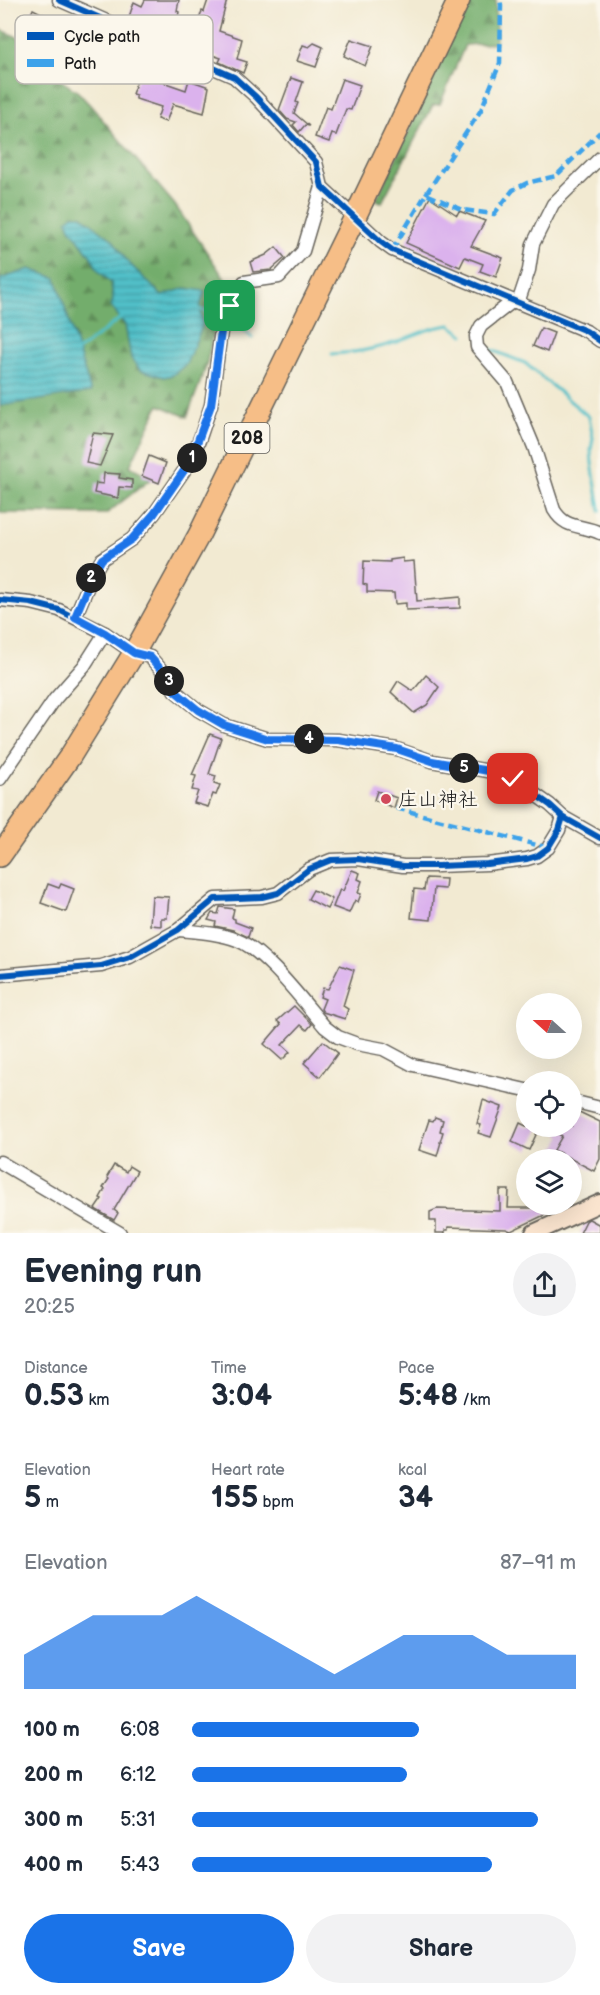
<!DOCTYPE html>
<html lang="en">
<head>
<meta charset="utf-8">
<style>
	body { margin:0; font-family:"Balsamiq Sans","Klee One",sans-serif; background:#f2f2f3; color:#1f2937; height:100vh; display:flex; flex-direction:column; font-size:22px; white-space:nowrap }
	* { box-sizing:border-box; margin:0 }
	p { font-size:20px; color:#747a83 }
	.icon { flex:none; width:33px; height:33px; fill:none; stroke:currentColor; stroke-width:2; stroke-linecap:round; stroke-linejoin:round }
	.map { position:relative; height:1233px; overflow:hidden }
	.sheet { display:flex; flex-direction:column; background:#fff; flex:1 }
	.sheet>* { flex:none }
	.needle { width:39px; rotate:291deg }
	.fabs { position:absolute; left:516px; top:993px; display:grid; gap:12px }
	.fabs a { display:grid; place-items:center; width:66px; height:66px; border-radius:50%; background:#fff; box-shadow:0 6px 24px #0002; font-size:30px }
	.pin { position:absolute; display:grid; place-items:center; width:51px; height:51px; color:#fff; margin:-26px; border-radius:12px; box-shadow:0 3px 9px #0006 }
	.km { position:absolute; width:30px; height:30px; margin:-15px; border-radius:50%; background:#222; color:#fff; font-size:16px; line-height:30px; text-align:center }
	.round { display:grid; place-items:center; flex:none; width:63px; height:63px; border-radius:32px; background:#f2f2f3 }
	.summary { display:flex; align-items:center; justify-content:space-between; height:102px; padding:0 24px }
	h1 { font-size:33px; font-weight:700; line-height:45px }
	.stats { display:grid; grid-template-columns:repeat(3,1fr); gap:9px; height:102px; padding:6px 24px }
	.stats div { display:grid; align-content:center }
	.stats b { font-size:30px; font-weight:700 }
	.stats small { font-size:16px; font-weight:400 }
	.stats p { font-size:16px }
	.chart { height:168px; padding:12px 24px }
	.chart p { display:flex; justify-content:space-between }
	.chart svg { width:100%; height:108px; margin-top:6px; fill:#1a73e8; opacity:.7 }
	.action { display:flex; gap:12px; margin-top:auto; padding:12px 24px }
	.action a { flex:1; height:69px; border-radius:36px; background:#1a73e8; color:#fff; font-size:24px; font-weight:700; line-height:69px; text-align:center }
	.action a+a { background:#f2f2f3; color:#1f2937 }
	ul { padding:0 24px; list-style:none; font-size:20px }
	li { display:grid; grid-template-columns:96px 72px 1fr; align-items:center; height:45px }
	li i { height:15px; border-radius:8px; background:#1a73e8 }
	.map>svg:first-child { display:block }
</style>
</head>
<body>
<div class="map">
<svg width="600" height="1233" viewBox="0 0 600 1233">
	<defs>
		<pattern id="forest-firs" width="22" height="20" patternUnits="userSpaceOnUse" patternTransform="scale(1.5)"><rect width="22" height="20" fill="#73ad6c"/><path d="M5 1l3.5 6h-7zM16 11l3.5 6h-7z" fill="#5e8c58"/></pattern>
		<pattern id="water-rules" width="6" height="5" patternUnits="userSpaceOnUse" patternTransform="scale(1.5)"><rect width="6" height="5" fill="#51bfc8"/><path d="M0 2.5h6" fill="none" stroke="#429aa2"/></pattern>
	</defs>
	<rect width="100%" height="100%" fill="#fbf7ec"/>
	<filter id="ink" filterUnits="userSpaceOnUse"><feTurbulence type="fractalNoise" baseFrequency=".0167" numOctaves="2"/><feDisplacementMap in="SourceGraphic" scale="12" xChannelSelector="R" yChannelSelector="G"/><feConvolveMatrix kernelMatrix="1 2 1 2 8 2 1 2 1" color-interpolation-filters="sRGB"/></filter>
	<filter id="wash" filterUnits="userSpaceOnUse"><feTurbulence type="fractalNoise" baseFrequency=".008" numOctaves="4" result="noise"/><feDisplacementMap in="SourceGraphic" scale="24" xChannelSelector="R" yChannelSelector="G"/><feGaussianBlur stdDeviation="1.35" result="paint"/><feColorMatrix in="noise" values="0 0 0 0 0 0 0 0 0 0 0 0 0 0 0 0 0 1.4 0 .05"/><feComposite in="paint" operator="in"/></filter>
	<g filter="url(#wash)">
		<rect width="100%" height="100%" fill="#f2ead2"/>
		<g fill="url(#forest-firs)" stroke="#486444" stroke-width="1.5">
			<path d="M467,0h29v43l-31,2 -25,59 -7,1 -51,97 -6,-2 52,-109z"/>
			<path d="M0,29l23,11 15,13 -1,11 41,28 13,14 84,99 52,77 -10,33 -11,52 -19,50 -28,-12 -29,61 22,12 -46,36 -106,-1z"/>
		</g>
		<g fill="url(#water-rules)" stroke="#366e72" stroke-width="1.5">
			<path d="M73,215h8l32,25 14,21 35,35 23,-8 20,3 -5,17 3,17 -17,39 -13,11 -9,2 -24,-7 -9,-12 -6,-33 -14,-19 2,-7 -2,-16 -13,-13 -8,-15 -20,-27 -3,-8z"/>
			<path d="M30,269l26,9 35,114 -91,14v-127z"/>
		</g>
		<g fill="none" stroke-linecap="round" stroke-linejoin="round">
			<g stroke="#51bfc8" stroke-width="3">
				<path d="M198,309l23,7"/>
				<path d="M227,319l9,4 16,15"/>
				<path d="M489,349l36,14 64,54 4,21 -2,12 1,13 8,48"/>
				<path d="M77,350h2l43,-33"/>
				<path d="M332,354c21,-1 44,-5 65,-12 20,-8 31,-14 53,-17l14,10"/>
			</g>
		</g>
		<g id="blocks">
			<g fill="#dbb2ed">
				<path d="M145,0h34l-2,11 2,1 -1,5 -7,23 -37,-16 2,-5 -7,-2 5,-15 8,4z"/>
				<path d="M208,0h19l-8,31 23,8 -5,20 10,3 -4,11 -24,-11 2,-4 -18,-6v2l-14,-6 11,-32 2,-5 2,1z"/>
				<path d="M33,9l14,7 -10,23 -14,-6z"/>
				<path d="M351,39l22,7 -8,20 -21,-10z"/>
				<path d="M314,43l9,4 -7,20 -19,-6 6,-16 6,2z"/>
				<path d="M161,55l7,2 -8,24 26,9 3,-10 20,7 -5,26 -31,-9 -7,18 -9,-3 4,-12 -25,-8v-4l-4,-1 7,-19 13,4z"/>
				<path d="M291,78l12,4 -7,20 2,1 -4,10 15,13 -4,-1 -6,7 -6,-7 3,-3 -9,-3 -8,-9z"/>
				<path d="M342,79l18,6 -9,25 -5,-1 -10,26 -4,-1 -3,8 -14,-5 11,-30 5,2z"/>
				<path d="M430,197l27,18 2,-4 26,10 -14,25 32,12 -7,19 -16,-6 3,-7 -18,-7 -5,10 -54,-24z"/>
				<path d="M276,247l9,11 -14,12 -18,2 -3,-10 16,-7z"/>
				<path d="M541,328l13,5 -7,19 -14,-6z"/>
				<path d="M93,433l20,2 -13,31 -14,-3z"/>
				<path d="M149,456l17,7 -7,20 -17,-7z"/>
				<path d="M104,473l16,1 -1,4 13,2v8l-13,-1 -1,11 -24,-5 2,-10 7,1z"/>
				<path d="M403,558v4l11,-1 3,40 43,-4v11l-54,2v-7l-11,1 -1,-11 -27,-1v-7l-4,-1 1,-23 26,1v-2z"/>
				<path d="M426,675l13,12 -12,18 -13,8 -23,-21 7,-11 15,10z"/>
				<path d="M210,734l11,4 -12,36 7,2 -2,7 6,2 -4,10 -3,-1 -5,13 -14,-4 4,-12 -6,-1 4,-14 -4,-1z"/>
				<path d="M377,791l20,7 -3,10 -20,-8z"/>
				<path d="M352,870l8,3 -2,6 4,2 -4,12 3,1 -3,8 -3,-2 -6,13 -16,-6 7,-18 3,2z"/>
				<path d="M426,878l20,1 -1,10 -11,-1 -3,32 -20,-2 3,-29 10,1z"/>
				<path d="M48,884l11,4 2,-4 13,5 -8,23 -25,-9z"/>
				<path d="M313,890l19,9 -5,10 -19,-10z"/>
				<path d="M152,896l17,1 -2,21h-6v8l-11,-1z"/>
				<path d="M220,907l14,2 -2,9 3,1v3l16,6 -3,9 -15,-7 -18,-4 1,-4 -8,-2 4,-7 6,1z"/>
				<path d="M340,965l14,5 -11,36 5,3 -3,10 -22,-7 -2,-3 4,-10 -5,-2 3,-9 5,1z"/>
				<path d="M294,1006l18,18 -5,6 -6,-5 -19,20 8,7 -8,8 -18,-16 17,-20 -4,-3z"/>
				<path d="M323,1041l15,12 -18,24 -16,-14z"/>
				<path d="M483,1100l19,7 -11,30 -13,-4 3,-8 -4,-1z"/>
				<path d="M575,1110l25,12v37l-6,12 -40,-21 8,-14 -18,-10h28v-9z"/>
				<path d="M435,1117l8,3 -3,11 3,1 -3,10h1l-4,14 -18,-6 10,-30 4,1z"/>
				<path d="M520,1123l6,3h14l-11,24 -17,-8z"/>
				<path d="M114,1165l12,7 3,-6 8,5 -23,39 4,3 -4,7 -19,-11 7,-10 -2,-1 5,-9 -2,-1 6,-9 -2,-2z"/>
				<path d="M500,1190h9l-1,18h51l-48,23 -5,-2 -58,-2v3h-3v3h-9v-12h-6v-9l7,-3 63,2z"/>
				<path d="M589,1219l11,6v8h-20l6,-12z"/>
			</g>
		</g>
	</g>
	<g filter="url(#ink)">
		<use href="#blocks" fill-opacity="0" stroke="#67645c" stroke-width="1.5"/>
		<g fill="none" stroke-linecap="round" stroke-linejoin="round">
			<defs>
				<g id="street">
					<path d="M59,0l175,77 22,20 60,65 6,25 59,55 11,8 194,81 14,10"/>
					<path d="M513,301l-32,25 -5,10 1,11 30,35 27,65 20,63c12,20 27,14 46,23"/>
					<path d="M518,303l11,-33 4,-26 20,-40 47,-46"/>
					<path d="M0,600l31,3 28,7 46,23 29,20 16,4 14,16 11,18 23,19 26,15 44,14 70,1 59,9 35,12 62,11 19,7 37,26 13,12 37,21"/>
					<path d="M75,617l18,-43 9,-15 30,-20 22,-25 36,-52 10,-24 11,-33 11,-81 22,-42 35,-5 24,-26 19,-64"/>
					<path d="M0,779l55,-80 29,-33 21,-33"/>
					<path d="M178,930c20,2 41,3 59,10 29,11 67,63 88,87l13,10 19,7 26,5 30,16 113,25"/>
					<path d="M0,975l101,-9 29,-9 48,-27 37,-31 47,-2 16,-4 31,-24 22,-9 27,-1 45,7h35l49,-2 40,-5 10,-3 11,-8 11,-18 4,-13"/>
					<path d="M572,1101l28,7"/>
					<path d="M0,1162l120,71"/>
				</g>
				<path id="secondary" d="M534,1233l66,-30"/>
				<path id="highway" d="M0,856l71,-101 63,-102 65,-118 156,-318 104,-217"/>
			</defs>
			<use href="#street" stroke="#67645c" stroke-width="15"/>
			<use href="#secondary" stroke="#67645c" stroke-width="20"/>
			<use href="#highway" stroke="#67645c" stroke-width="24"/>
			<use href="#street" stroke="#fff" stroke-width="12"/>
			<use href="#secondary" stroke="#fbe5cf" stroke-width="16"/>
			<use href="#highway" stroke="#f6be87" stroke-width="21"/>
			<g stroke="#3da2ea" stroke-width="4.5" stroke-dasharray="9 4.5" stroke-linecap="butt">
				<path d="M426,194l55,-84 19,-47 1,-58 -1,-5"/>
				<path d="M392,250l34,-56 37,16 31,4 19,-24 14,-7 29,-7 44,-44"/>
				<path d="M396,808l152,40"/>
			</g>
			<defs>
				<g id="cycleway">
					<path d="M59,0l175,77 22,20 60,65 6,25 59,55 11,8 194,81 14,10"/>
					<path d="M0,600l31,3 28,7 46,23 29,20 16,4 14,16 11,18 23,19 26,15 44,14 70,1 59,9 35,12 62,11 19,7 37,26 13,12 37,21"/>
					<path d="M0,975l101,-9 29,-9 48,-27 37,-31 47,-2 16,-4 31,-24 22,-9 27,-1 45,7h35l49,-2 40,-5 10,-3 11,-8 11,-18 4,-13"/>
				</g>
			</defs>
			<use href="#cycleway" stroke="#fbf7ec" stroke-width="10"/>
			<use href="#cycleway" stroke="#0057b8" stroke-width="6"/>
		</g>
	</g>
	<g fill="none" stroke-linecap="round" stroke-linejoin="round" filter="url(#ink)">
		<defs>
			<path id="route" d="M230,306l-8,18 -11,81 -21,57 -36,52 -22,25 -30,20 -9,15 -18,43 30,16 29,20 16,4 14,16 11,18 23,19 26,15 44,14 70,1 59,9 35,12 62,11 19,7"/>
		</defs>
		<use href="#route" stroke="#fff" stroke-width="12"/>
		<use href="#route" stroke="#1a73e8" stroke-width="8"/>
	</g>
	<circle fill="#d1495b" stroke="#fbf7ec" stroke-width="2" cx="386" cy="799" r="6"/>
	<g text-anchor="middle" stroke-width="4.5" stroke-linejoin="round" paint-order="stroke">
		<rect fill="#fbf7ec" stroke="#5f5e5a" stroke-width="1.5" x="224.5" y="423" width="45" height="30" rx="4.5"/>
		<g font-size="18" font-weight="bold" fill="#1c1c1c">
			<text x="247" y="444">208</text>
		</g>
		<g font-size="20" fill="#1c1c1c" stroke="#fbf7ec" text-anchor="start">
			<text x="398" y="806">庄山神社</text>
		</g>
	</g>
	<rect x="15" y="15" width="198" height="69" rx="9" fill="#fbf7ec" stroke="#b8b5ae" stroke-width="1.5"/>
	<rect x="27" y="32" width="27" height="8" fill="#0057b8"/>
	<rect x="27" y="59" width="27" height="8" fill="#3da2ea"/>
	<g font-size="16" fill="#1c1c1c">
		<text x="64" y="42">Cycle path</text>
		<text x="64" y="69">Path</text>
	</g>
</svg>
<div class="fabs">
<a><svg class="needle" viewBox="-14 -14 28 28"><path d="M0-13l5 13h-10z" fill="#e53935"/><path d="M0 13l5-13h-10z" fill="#747a83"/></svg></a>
<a><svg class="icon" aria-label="locate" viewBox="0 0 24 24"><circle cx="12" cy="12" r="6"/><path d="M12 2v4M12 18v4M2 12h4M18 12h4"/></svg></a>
<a><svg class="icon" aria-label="layers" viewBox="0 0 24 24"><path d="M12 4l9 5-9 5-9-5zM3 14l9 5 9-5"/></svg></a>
</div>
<div class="pin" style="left:230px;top:306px;background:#1e9e55"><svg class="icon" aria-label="arrive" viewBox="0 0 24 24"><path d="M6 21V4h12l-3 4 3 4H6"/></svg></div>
<div class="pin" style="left:513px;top:779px;background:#d93025"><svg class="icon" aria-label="check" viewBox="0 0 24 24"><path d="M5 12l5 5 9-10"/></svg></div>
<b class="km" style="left:192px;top:458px">1</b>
<b class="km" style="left:91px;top:578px">2</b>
<b class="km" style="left:169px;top:681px">3</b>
<b class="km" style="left:309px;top:739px">4</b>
<b class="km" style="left:464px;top:768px">5</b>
</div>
<section class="sheet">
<div class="summary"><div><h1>Evening run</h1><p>20:25</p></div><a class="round"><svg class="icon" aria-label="share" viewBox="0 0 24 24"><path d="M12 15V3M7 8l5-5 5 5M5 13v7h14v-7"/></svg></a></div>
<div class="stats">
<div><p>Distance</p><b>0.53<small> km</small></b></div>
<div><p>Time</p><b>3:04</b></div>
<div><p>Pace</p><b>5:48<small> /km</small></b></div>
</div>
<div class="stats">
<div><p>Elevation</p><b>5<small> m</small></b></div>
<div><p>Heart rate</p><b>155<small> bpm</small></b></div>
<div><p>kcal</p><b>34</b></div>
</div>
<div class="chart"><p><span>Elevation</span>87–91 m</p>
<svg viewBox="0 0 160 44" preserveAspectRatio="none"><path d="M0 44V30L10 22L20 14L30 14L40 14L50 6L60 14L70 22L80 30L90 38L100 30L110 22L120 22L130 22L140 30L150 30L160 30V44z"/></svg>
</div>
<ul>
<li><b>100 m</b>6:08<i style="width:59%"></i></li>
<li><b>200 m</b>6:12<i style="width:56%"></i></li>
<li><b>300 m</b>5:31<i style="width:90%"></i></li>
<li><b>400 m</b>5:43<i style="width:78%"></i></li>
</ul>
<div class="action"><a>Save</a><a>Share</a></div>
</section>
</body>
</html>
